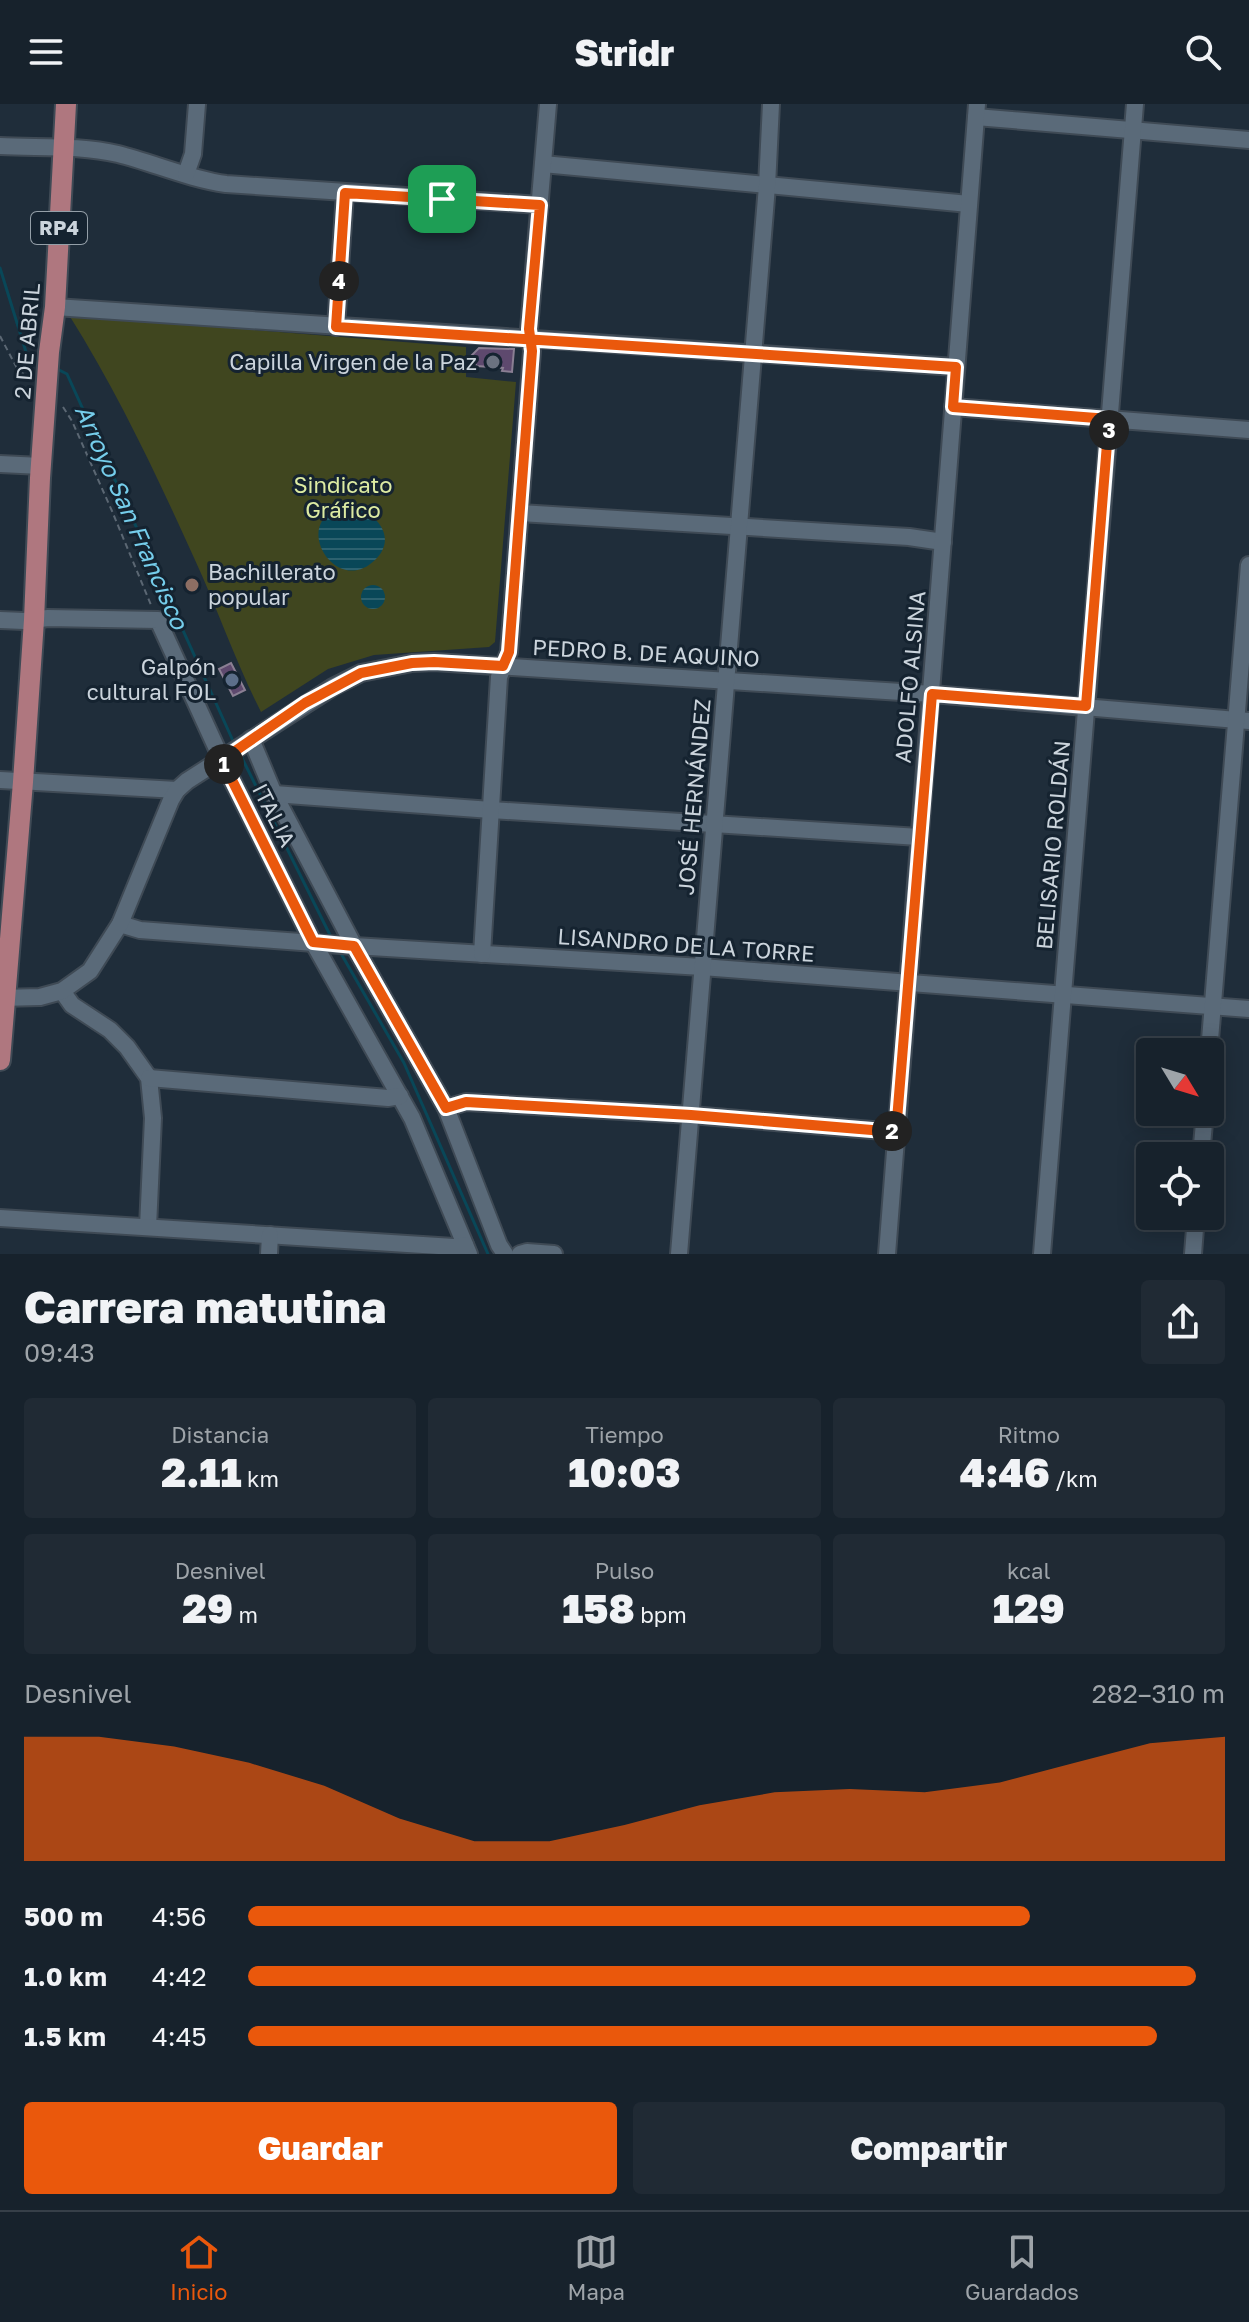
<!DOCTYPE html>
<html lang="es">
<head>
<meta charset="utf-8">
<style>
	body { margin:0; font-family:"Golos Text",sans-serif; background:#202a34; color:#f1f3f6; height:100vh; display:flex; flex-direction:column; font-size:30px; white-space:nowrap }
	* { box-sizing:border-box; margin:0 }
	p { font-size:26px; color:#9ea4a9 }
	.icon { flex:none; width:44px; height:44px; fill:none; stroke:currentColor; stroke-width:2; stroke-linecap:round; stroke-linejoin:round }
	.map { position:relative; height:1150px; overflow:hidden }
	.sheet { display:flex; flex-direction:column; background:#17222c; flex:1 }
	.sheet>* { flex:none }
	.needle { width:52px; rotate:128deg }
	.fabs { position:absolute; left:1136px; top:934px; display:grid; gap:16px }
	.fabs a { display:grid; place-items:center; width:88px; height:88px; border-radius:8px; background:#17222c; box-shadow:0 4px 20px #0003,0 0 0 2px #363f48; font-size:40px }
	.pin { position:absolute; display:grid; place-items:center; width:68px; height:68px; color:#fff; margin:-34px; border-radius:16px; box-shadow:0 4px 12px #0006 }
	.km { position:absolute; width:40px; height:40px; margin:-20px; border-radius:50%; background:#222; color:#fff; font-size:22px; line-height:40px; text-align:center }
	.round { display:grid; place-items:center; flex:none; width:84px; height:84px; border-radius:8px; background:#202a34 }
	.headline { display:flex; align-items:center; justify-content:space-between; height:136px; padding:0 24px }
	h1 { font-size:44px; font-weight:800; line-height:60px }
	.metrics { display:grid; grid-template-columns:repeat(3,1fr); gap:12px; height:136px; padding:8px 24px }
	.metrics div { display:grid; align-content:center; border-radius:8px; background:#202a34; text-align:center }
	.metrics b { font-size:40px; font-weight:800 }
	.metrics small { font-size:22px; font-weight:400 }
	.metrics p { font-size:22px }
	.chart { height:224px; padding:16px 24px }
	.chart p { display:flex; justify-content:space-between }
	.chart svg { width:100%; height:144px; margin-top:8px; fill:#ea580c; opacity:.7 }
	.button { display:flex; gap:16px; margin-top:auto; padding:16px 24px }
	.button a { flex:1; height:92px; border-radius:8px; background:#ea580c; color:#fff; font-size:32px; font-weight:800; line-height:92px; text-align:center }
	.button a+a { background:#202a34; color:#f1f3f6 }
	ul { padding:0 24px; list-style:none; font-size:26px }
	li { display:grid; grid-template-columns:128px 96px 1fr; align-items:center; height:60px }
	li i { height:20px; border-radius:10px; background:#ea580c }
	header { display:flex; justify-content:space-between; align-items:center; height:104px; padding:0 24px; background:#17222c; font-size:36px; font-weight:800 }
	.dock { display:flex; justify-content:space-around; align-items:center; height:112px; border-top:2px solid #363f48; background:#17222c; font-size:22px; color:#9ea4a9 }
	.dock a { display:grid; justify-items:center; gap:4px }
	.dock .active { color:#ea580c }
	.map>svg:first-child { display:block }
</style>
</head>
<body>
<header><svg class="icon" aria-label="menu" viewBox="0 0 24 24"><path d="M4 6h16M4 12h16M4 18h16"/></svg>Stridr<svg class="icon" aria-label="search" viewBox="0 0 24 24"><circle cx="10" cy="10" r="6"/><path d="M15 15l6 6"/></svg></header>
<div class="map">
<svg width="1249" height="1150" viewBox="0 0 1249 1150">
	<defs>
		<pattern id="water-rules" width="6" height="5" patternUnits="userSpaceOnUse" patternTransform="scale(2)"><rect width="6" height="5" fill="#094758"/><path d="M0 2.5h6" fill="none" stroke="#2c616f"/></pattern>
	</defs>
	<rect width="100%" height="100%" fill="#1f2d3a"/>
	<path fill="#40461f" d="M69,211l397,32v30l50,5 -21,260 -6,5 -115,8 -46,14 -67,43c-25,-49 -43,-102 -66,-152 -38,-84 -77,-167 -126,-245z"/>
	<g fill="url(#water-rules)">
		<path d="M350,402c25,5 49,31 25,54 -41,40 -90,-46 -25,-54z"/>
		<circle cx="373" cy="493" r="12"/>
	</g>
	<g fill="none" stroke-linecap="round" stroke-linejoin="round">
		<g stroke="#094758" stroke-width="3">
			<path d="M0,164l26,84 14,8"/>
			<path d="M57,265l10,5 167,369"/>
			<path d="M240,650l91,183"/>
			<path d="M339,846l65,113 84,191"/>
		</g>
	</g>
	<g fill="#5e496e" stroke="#8a7f93" stroke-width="2">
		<path d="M479,244l35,1 -2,23 -10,-1 1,-3 -26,-2 -7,-9z"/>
		<path d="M231,559l14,27 -12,6 -14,-27z"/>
	</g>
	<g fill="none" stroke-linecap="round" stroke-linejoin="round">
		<defs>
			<g id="minor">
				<path d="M976,13l273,23"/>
				<path d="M0,42c39,2 80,-1 118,8 36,9 71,25 108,30l314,21"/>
				<path d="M543,60l426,40"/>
				<path d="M186,70l7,-20 4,-50"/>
				<path d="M55,203l901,60"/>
				<path d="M336,223l9,-134"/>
				<path d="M953,303l296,23"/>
				<path d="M0,360l41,2"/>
				<path d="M520,409l389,24 34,5"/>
				<path d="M0,516l24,1 24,-3 110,2 64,140 91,182 99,176 57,136"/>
				<path d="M251,635l23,55 80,152 92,162 53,137 6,9"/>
				<path d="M0,676l177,10"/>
				<path d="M274,690l217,16 428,27"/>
				<path d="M120,820l20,6 214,16 348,21 547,42"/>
				<path d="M482,850l17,-277 10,-25 23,-301 -3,-22 19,-225"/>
				<path d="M62,887l10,14 38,25 17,17 22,31 4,40 -5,109"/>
				<path d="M0,894l40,-1 22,-6 28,-20 30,-47 51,-124 6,-10 10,-9 146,-94 28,-14 51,-10 22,-1 498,32 317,27"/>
				<path d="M1209,948l40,-487"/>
				<path d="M149,974l239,20 12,-2"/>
				<path d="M446,1004l20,-6 225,13 205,17"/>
				<path d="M1201,1052l4,-44"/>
				<path d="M0,1114l454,29 11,-2"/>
				<path d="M269,1150l1,-19"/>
				<path d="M520,1150l7,-2 27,2"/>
				<path d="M679,1150l88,-1068 4,-82"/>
				<path d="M887,1150l90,-1150"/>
				<path d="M1042,1150l93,-1150"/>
				<path d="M1193,1150l3,-38"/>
			</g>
			<path id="major" d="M0,956l23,-278 11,-162 6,-142 9,-126 6,-45 11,-203"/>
		</defs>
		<use href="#minor" stroke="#3f4a55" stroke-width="20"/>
		<use href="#major" stroke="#3f4a55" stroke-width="24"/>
		<g stroke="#5b6773" stroke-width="2" stroke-dasharray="6 4" stroke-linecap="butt">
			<path d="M0,232l19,36 13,5"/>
			<path d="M63,303l9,14 40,90 39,94"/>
		</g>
		<use href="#minor" stroke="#5a6a79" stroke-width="16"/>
		<use href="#major" stroke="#af777f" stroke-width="20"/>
	</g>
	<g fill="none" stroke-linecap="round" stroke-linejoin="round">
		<defs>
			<path id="route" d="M442,95l98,6 -11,124 3,22 -23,301 -6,14 -69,-4 -22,1 -51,10 -56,30 -83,57 91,182 41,4 92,162 20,-6 225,13 205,17 36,-438 154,12 23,-287 -156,-12 3,-40 -620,-40 9,-134 97,6"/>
		</defs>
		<use href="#route" stroke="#fff" stroke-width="16"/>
		<use href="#route" stroke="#ea580c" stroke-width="10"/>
	</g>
	<circle fill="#6b7280" stroke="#152330" stroke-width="3" cx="493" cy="258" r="8"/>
	<circle fill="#8d6e63" stroke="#152330" stroke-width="3" cx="192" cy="481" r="8"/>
	<circle fill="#5c6f8a" stroke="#152330" stroke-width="3" cx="232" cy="576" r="8"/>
	<g text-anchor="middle" stroke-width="6" stroke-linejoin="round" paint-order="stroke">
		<rect fill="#152330" stroke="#949fa8" stroke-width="2" x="31" y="108" width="56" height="32" rx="6"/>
		<g font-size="20" font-weight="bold" fill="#cbd4dc">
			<text x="59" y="131">RP4</text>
		</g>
		<g font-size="22" fill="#cbd4dc" stroke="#152330">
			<text transform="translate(27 237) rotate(-85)" y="8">2 DE ABRIL</text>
			<text transform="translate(646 549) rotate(3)" y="8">PEDRO B. DE AQUINO</text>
			<text transform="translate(910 573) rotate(-85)" y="8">ADOLFO ALSINA</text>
			<text transform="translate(694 693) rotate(-85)" y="8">JOSÉ HERNÁNDEZ</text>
			<text transform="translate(274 711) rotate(63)" y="8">ITALIA</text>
			<text transform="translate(1053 741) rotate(-85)" y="8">BELISARIO ROLDÁN</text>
			<text transform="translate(686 841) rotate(4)" y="8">LISANDRO DE LA TORRE</text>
		</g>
		<g font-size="22" fill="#cbd4dc" stroke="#152330" text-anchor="end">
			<text x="477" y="266">Capilla Virgen de la Paz</text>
			<text x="208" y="476" text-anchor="start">Bachillerato<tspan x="208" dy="25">popular</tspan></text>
			<text x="216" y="571">Galpón<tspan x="216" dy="25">cultural FOL</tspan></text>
		</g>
		<g font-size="22" fill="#ddeba2" stroke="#152330">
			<text x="343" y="389">Sindicato<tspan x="343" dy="25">Gráfico</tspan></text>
		</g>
		<g font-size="24" font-style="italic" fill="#75cdeb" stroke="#152330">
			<text transform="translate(131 413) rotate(66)" y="8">Arroyo San Francisco</text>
		</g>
	</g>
</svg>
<div class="fabs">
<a><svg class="needle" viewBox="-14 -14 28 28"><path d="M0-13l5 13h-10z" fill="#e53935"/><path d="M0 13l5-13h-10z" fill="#9ea4a9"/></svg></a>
<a><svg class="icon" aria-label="locate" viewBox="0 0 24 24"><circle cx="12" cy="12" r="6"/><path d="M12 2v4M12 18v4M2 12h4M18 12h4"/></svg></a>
</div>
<div class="pin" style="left:442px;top:95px;background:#1e9e55"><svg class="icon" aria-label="arrive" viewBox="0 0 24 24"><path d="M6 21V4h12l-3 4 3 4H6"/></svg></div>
<b class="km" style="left:224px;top:660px">1</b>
<b class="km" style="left:892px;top:1027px">2</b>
<b class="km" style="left:1109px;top:326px">3</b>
<b class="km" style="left:339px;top:177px">4</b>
</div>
<section class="sheet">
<div class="headline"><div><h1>Carrera matutina</h1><p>09:43</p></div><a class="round"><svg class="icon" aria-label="share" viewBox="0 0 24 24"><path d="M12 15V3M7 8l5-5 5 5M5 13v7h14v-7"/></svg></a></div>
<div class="metrics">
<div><p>Distancia</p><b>2.11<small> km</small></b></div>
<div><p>Tiempo</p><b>10:03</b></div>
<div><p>Ritmo</p><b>4:46<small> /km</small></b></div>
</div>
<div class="metrics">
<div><p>Desnivel</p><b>29<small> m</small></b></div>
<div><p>Pulso</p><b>158<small> bpm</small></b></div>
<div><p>kcal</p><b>129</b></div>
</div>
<div class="chart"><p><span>Desnivel</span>282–310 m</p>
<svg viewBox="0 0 160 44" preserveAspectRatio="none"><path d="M0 44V6L10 6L20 9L30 14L40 21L50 31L60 38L70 38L80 33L90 27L100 23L110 22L120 23L130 20L140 14L150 8L160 6V44z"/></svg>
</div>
<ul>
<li><b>500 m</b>4:56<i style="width:80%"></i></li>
<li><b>1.0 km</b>4:42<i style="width:97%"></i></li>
<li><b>1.5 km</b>4:45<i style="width:93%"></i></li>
</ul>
<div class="button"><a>Guardar</a><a>Compartir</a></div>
</section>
<nav class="dock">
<a class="active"><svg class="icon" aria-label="home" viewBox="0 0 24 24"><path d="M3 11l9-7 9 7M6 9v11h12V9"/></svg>Inicio</a>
<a><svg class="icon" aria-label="map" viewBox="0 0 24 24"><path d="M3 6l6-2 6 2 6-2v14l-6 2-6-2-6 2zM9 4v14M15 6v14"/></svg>Mapa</a>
<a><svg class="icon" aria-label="saved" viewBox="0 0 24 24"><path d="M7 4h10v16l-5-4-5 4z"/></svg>Guardados</a>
</nav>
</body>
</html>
